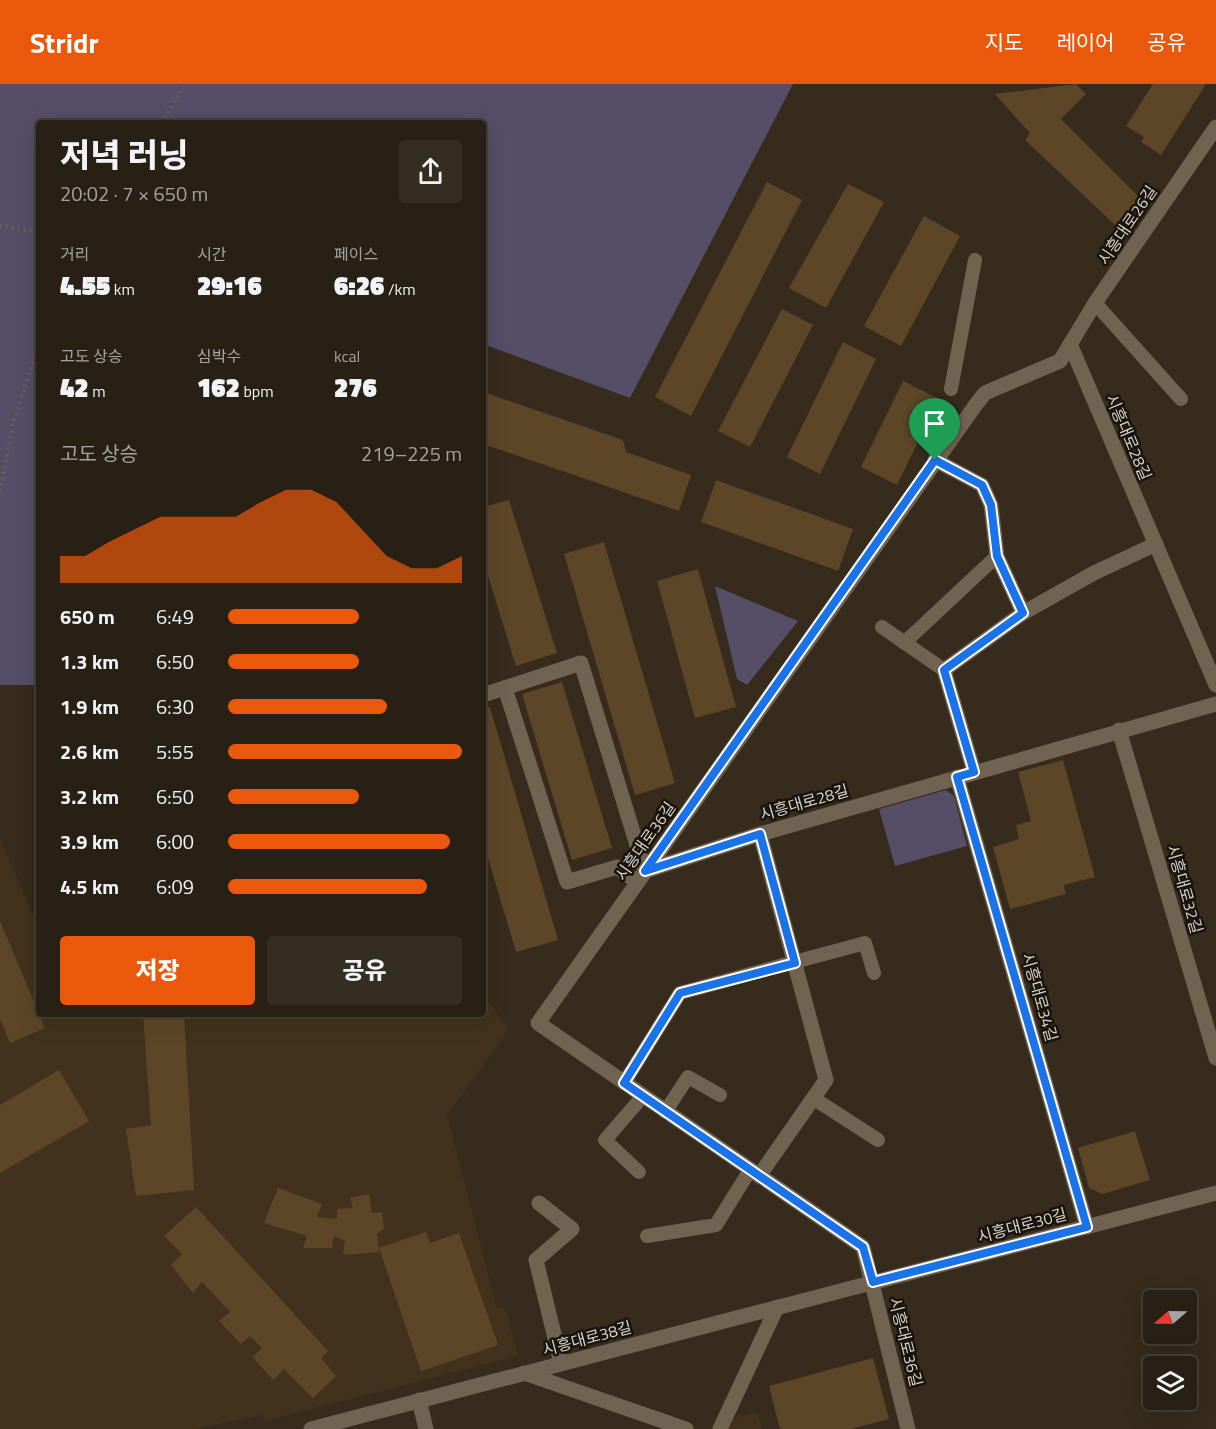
<!DOCTYPE html>
<html lang="ko">
<head>
<meta charset="utf-8">
<style>
	body { margin:0; font-family:"Titillium Web","Noto Sans KR",sans-serif; background:#342d22; color:#f1f3f6; height:100vh; display:flex; flex-direction:column; font-size:22px; white-space:nowrap }
	* { box-sizing:border-box; margin:0 }
	p { font-size:20px; color:#a5a3a0 }
	.icon { flex:none; width:33px; height:33px; fill:none; stroke:currentColor; stroke-width:2; stroke-linecap:round; stroke-linejoin:round }
	.map { position:relative; flex:1; overflow:hidden }
	.details { position:absolute; left:36px; top:36px; width:450px; height:897px; display:flex; flex-direction:column; background:#282015; border-radius:6px; box-shadow:0 6px 24px #0002,0 0 0 2px #443e34 }
	.details>* { flex:none }
	.needle { width:39px; rotate:250deg }
	.controls { position:absolute; left:1143px; top:1206px; display:grid; gap:12px }
	.controls a { display:grid; place-items:center; width:54px; height:54px; border-radius:6px; background:#282015; box-shadow:0 6px 24px #0002,0 0 0 2px #443e34; font-size:30px }
	.pin { position:absolute; display:grid; place-items:center; width:51px; height:51px; color:#fff; margin:-62px -26px; border-radius:50% 50% 50% 0; rotate:-45deg; box-shadow:0 0 6px #0007 }
	.pin .icon { rotate:45deg }
	.round { display:grid; place-items:center; flex:none; width:63px; height:63px; border-radius:6px; background:#342d22 }
	.headline { display:flex; align-items:center; justify-content:space-between; height:102px; padding:0 24px }
	h1 { font-size:33px; font-weight:800; line-height:45px }
	.stats { display:grid; grid-template-columns:repeat(3,1fr); gap:9px; height:102px; padding:6px 24px }
	.stats div { display:grid; align-content:center }
	.stats b { font-size:26px; font-weight:800 }
	.stats small { font-size:16px; font-weight:400 }
	.stats p { font-size:16px }
	.chart { height:168px; padding:12px 24px }
	.chart p { display:flex; justify-content:space-between }
	.chart svg { width:100%; height:108px; margin-top:6px; fill:#ea580c; opacity:.7 }
	.primary-button { display:flex; gap:12px; margin-top:auto; padding:12px 24px }
	.primary-button a { flex:1; height:69px; border-radius:6px; background:#ea580c; color:#fff; font-size:24px; font-weight:800; line-height:69px; text-align:center }
	.primary-button a+a { background:#342d22; color:#f1f3f6 }
	ul { padding:0 24px; list-style:none; font-size:20px }
	li { display:grid; grid-template-columns:96px 72px 1fr; align-items:center; height:45px }
	li i { height:15px; border-radius:8px; background:#ea580c }
	header { display:flex; align-items:center; gap:36px; box-sizing:border-box; height:84px; padding:0 30px; background:#ea580c; color:#fff }
	header strong { font-size:28px }
	nav { display:flex; gap:33px; margin-inline-start:auto; font-size:21px }
	.map>svg:first-child { display:block }
</style>
</head>
<body>
<header>
<strong>Stridr</strong>
<nav><a>지도</a><a>레이어</a><a>공유</a></nav>
</header>
<div class="map">
<svg width="1216" height="1345" viewBox="0 0 1216 1345">
	<rect width="100%" height="100%" fill="#362b1c"/>
	<g fill="#42321d">
		<path d="M0,754l39,91v85h444v-20l26,36 -62,85 50,193 8,-1 13,49 -253,65 -2,-6 -69,14h-194z"/>
		<path d="M757,1328l5,17h-36l5,-10z"/>
	</g>
	<g fill="#564d66">
		<path d="M0,0h793l-163,314 -147,-54v-221h-444v562h-39z"/>
		<path d="M715,502l83,35 -51,64 -10,-6z"/>
		<path d="M946,706l8,6 13,50 -72,20 -16,-57z"/>
	</g>
	<g fill="#5c4627">
		<path d="M1076,0l10,10 -25,25 80,80 -26,26 -90,-85 5,-7 -35,-39z"/>
		<path d="M1153,0h53l-45,71 -20,-13 3,-5 -18,-11z"/>
		<path d="M767,98l35,18 -111,216 -36,-19z"/>
		<path d="M848,100l36,18 -58,106 -37,-20z"/>
		<path d="M924,132l36,20 -59,110 -37,-20z"/>
		<path d="M782,225l31,16 -63,122 -32,-16z"/>
		<path d="M843,258l33,17 -56,115 -33,-17z"/>
		<path d="M903,297l36,18 -42,86 -36,-18z"/>
		<path d="M483,308l140,48 3,12 65,23 -12,36 -196,-67z"/>
		<path d="M716,396l137,49 -15,42 -137,-49z"/>
		<path d="M509,416l48,153 -41,13 -33,-106v-53z"/>
		<path d="M604,458l71,241 -40,12 -71,-241z"/>
		<path d="M698,485l38,138 -41,11 -38,-137z"/>
		<path d="M562,598l50,166 -40,12 -50,-166z"/>
		<path d="M490,623l68,233 -42,12 -33,-111v-132z"/>
		<path d="M1063,676l32,117 -31,8 2,9 -56,15 -17,-62 26,-8 -3,-14 15,-4 -13,-49z"/>
		<path d="M0,837l45,107 -35,15 -10,-24z"/>
		<path d="M143,930h41l10,176 -58,6 -10,-67 25,-4z"/>
		<path d="M59,986l30,51 -89,52v-68z"/>
		<path d="M1135,1047l15,49 -48,14 -13,-6 -11,-40z"/>
		<path d="M278,1104l44,16 -5,13 20,2v-10l16,-1 -3,-10 19,-4 3,19 10,-1 2,17 -7,5 2,18 -36,3 2,-14 -11,-5 -2,12h-29l4,-12 -43,-13z"/>
		<path d="M196,1123l132,144 -7,7 15,18 -23,22 -29,-29 -11,11 -20,-23 9,-9 -12,-12 -9,8 -22,-23 11,-9 -28,-30 -9,11 -22,-28 11,-11 -18,-18z"/>
		<path d="M426,1148l4,11 29,-10 39,112 -77,26 -42,-123z"/>
		<path d="M873,1274l16,61 -38,10h-71l-11,-43z"/>
	</g>
	<g fill="none" stroke-linecap="round" stroke-linejoin="round">
		<g stroke="#6c6355" stroke-width="4" stroke-dasharray="1.5 4.5" stroke-linecap="butt">
			<path d="M162,39l23,-39"/>
			<path d="M0,142l39,6"/>
			<path d="M0,407l13,-68 26,-79"/>
		</g>
		<g stroke="#706352" stroke-width="14">
			<path d="M1095,219l86,96"/>
			<path d="M951,305l24,-129"/>
			<path d="M882,543l62,43"/>
			<path d="M904,559l93,-87"/>
			<path d="M624,999l56,-90 185,-50 9,30"/>
			<path d="M813,1014l65,42"/>
			<path d="M665,1028l23,-35 32,18"/>
			<path d="M639,1088l-34,-32 38,-44"/>
			<path d="M647,1152l69,-11 34,-55"/>
		</g>
		<g stroke="#706352" stroke-width="15">
			<path d="M1070,260l146,341"/>
			<path d="M935,376l47,25 9,20 6,51 26,57"/>
			<path d="M505,604l62,194 50,-15 20,15"/>
			<path d="M483,611l98,-32 64,208 115,-37 456,-130"/>
			<path d="M1119,646l97,328"/>
			<path d="M974,688l-30,-102 79,-57 71,-40 62,-29"/>
			<path d="M957,693l130,450"/>
			<path d="M759,1092l67,-96 -66,-246"/>
			<path d="M539,1119l33,26 -36,31 25,103"/>
			<path d="M524,1289l162,56"/>
			<path d="M419,1316l7,29"/>
			<path d="M311,1345l905,-236"/>
			<path d="M720,1345l57,-122"/>
			<path d="M908,1345l-45,-182 -325,-224 439,-620 8,-10 75,-32 35,-58 121,-176"/>
		</g>
	</g>
	<g fill="none" stroke-linecap="round" stroke-linejoin="round">
		<defs>
			<path id="route" d="M935,376l47,25 9,20 6,51 26,57 -79,57 30,102 -17,5 130,450 -214,55 -10,-35 -239,-164 56,-90 115,-30 -35,-129 -115,37z"/>
		</defs>
		<use href="#route" stroke="#fff" stroke-width="12"/>
		<use href="#route" stroke="#1a73e8" stroke-width="8"/>
	</g>
	<g text-anchor="middle" stroke-width="5" stroke-linejoin="round" paint-order="stroke">
		<g font-size="16" fill="#d9d2c8" stroke="#1a140e">
			<text transform="translate(1127 141) rotate(-56)" y="6">시흥대로26길</text>
			<text transform="translate(1129 353) rotate(67)" y="6">시흥대로28길</text>
			<text transform="translate(804 718) rotate(-16)" y="6">시흥대로28길</text>
			<text transform="translate(645 757) rotate(-55)" y="6">시흥대로36길</text>
			<text transform="translate(1185 805) rotate(74)" y="6">시흥대로32길</text>
			<text transform="translate(1040 913) rotate(74)" y="6">시흥대로34길</text>
			<text transform="translate(1022 1141) rotate(-15)" y="6">시흥대로30길</text>
			<text transform="translate(587 1254) rotate(-15)" y="6">시흥대로38길</text>
			<text transform="translate(906 1258) rotate(76)" y="6">시흥대로36길</text>
		</g>
	</g>
</svg>
<div class="controls">
<a><svg class="needle" viewBox="-14 -14 28 28"><path d="M0-13l5 13h-10z" fill="#e53935"/><path d="M0 13l5-13h-10z" fill="#a5a3a0"/></svg></a>
<a><svg class="icon" aria-label="layers" viewBox="0 0 24 24"><path d="M12 4l9 5-9 5-9-5zM3 14l9 5 9-5"/></svg></a>
</div>
<div class="pin" style="left:935px;top:376px;background:#1e9e55"><svg class="icon" aria-label="arrive" viewBox="0 0 24 24"><path d="M6 21V4h12l-3 4 3 4H6"/></svg></div>
<section class="details">
<div class="headline"><div><h1>저녁 러닝</h1><p>20:02 · 7 × 650 m</p></div><a class="round"><svg class="icon" aria-label="share" viewBox="0 0 24 24"><path d="M12 15V3M7 8l5-5 5 5M5 13v7h14v-7"/></svg></a></div>
<div class="stats">
<div><p>거리</p><b>4.55<small> km</small></b></div>
<div><p>시간</p><b>29:16</b></div>
<div><p>페이스</p><b>6:26<small> /km</small></b></div>
</div>
<div class="stats">
<div><p>고도 상승</p><b>42<small> m</small></b></div>
<div><p>심박수</p><b>162<small> bpm</small></b></div>
<div><p>kcal</p><b>276</b></div>
</div>
<div class="chart"><p><span>고도 상승</span>219–225 m</p>
<svg viewBox="0 0 160 44" preserveAspectRatio="none"><path d="M0 44V33L10 33L20 27L30 22L40 17L50 17L60 17L70 17L80 11L90 6L100 6L110 11L120 22L130 33L140 38L150 38L160 33V44z"/></svg>
</div>
<ul>
<li><b>650 m</b>6:49<i style="width:56%"></i></li>
<li><b>1.3 km</b>6:50<i style="width:56%"></i></li>
<li><b>1.9 km</b>6:30<i style="width:68%"></i></li>
<li><b>2.6 km</b>5:55<i style="width:100%"></i></li>
<li><b>3.2 km</b>6:50<i style="width:56%"></i></li>
<li><b>3.9 km</b>6:00<i style="width:95%"></i></li>
<li><b>4.5 km</b>6:09<i style="width:85%"></i></li>
</ul>
<div class="primary-button"><a>저장</a><a>공유</a></div>
</section>
</div>
</body>
</html>
